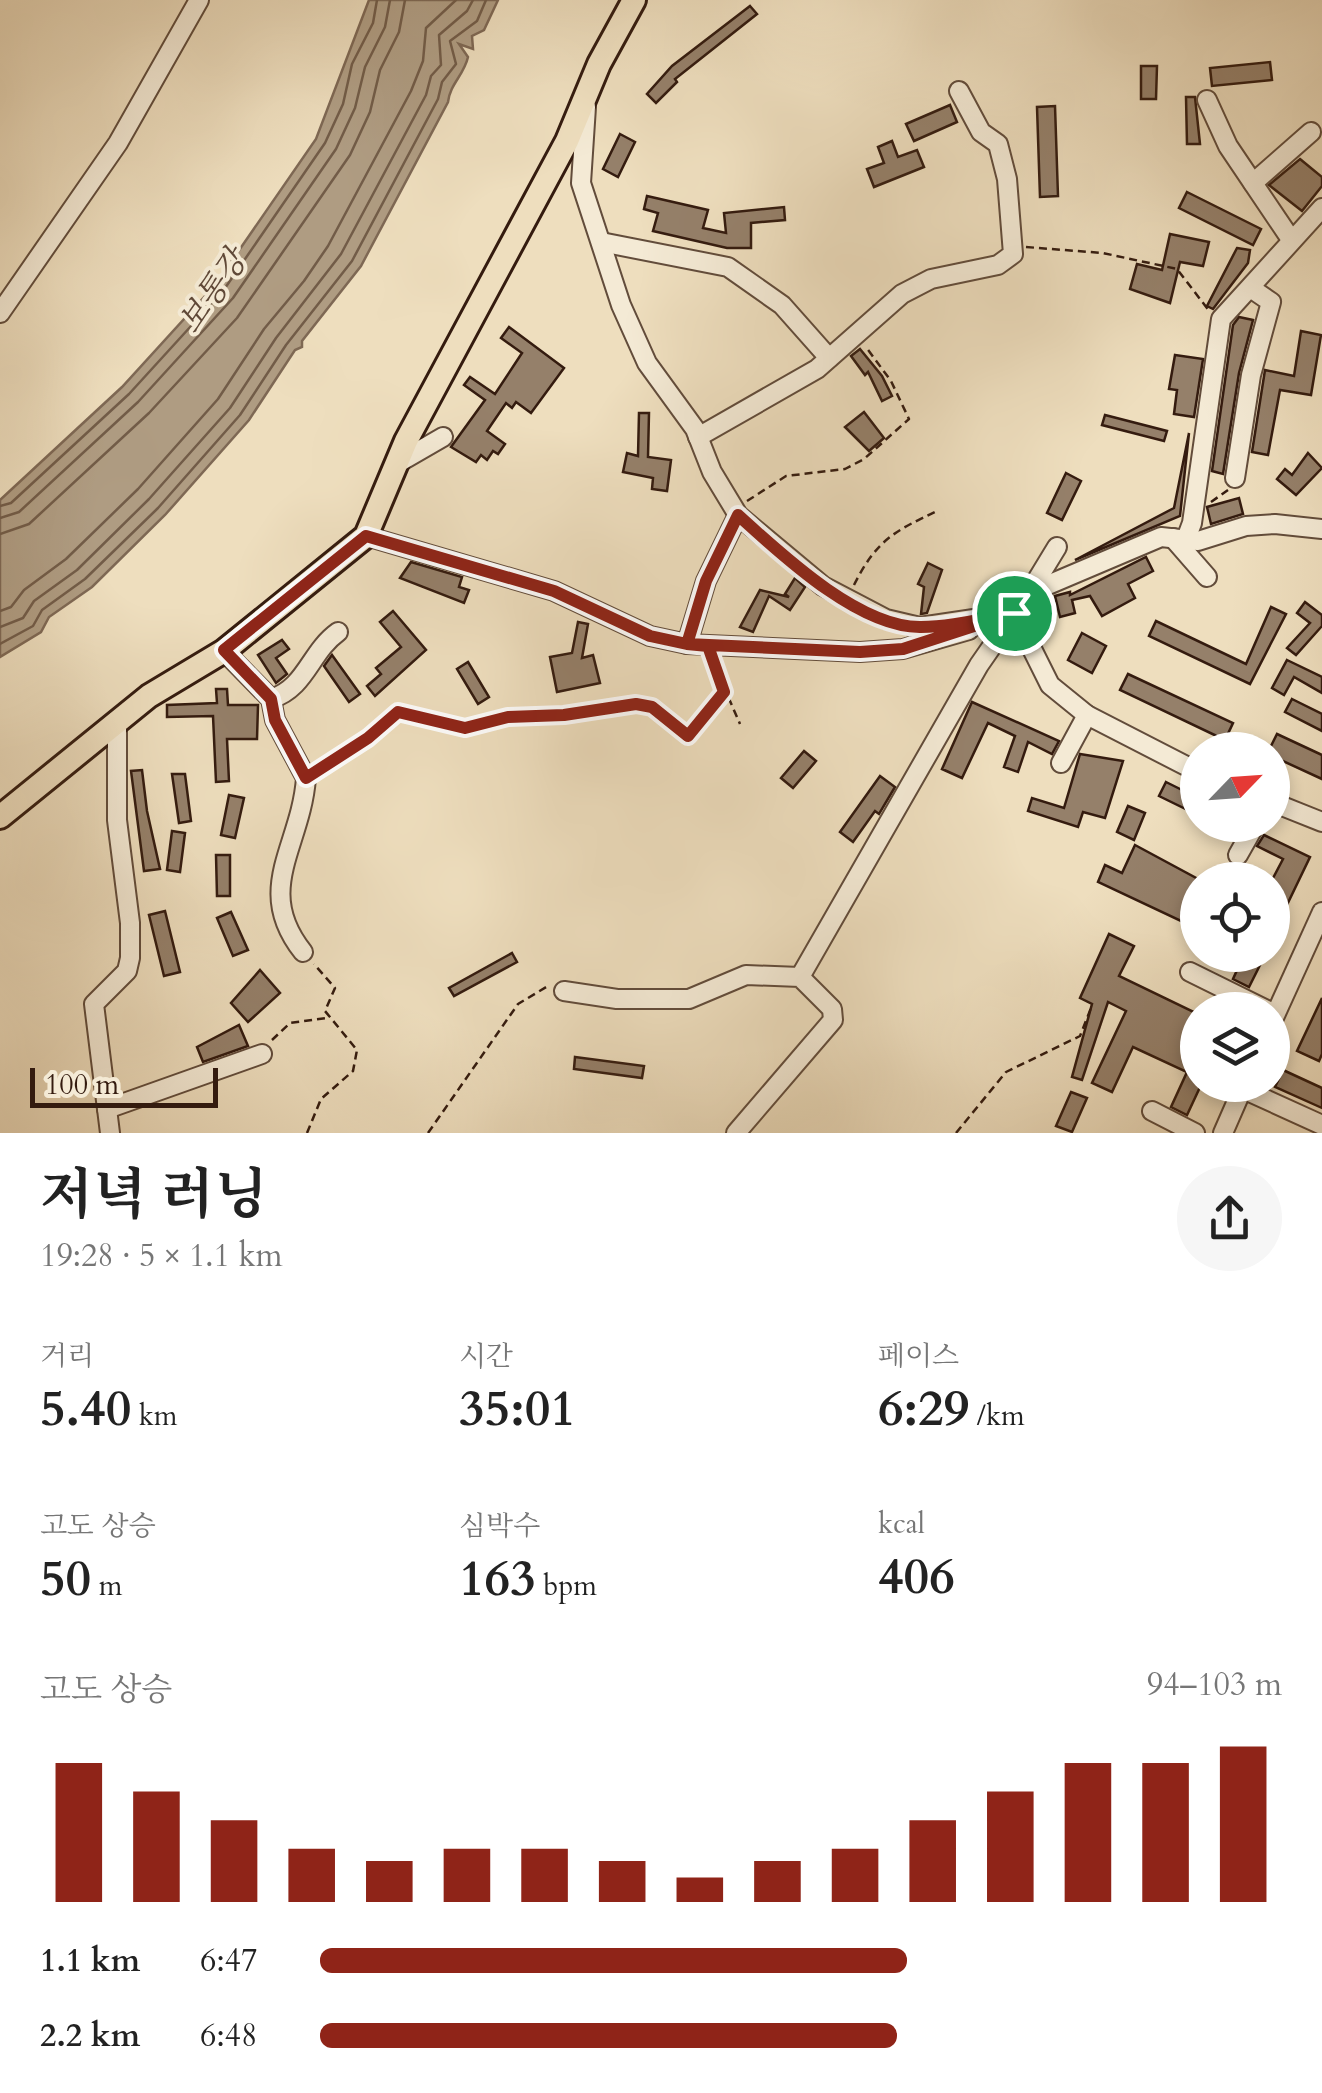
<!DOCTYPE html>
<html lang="ko">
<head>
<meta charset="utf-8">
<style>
	body { margin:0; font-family:Cardo,"Noto Serif KR",serif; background:#f6f6f6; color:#222; height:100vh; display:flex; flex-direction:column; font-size:38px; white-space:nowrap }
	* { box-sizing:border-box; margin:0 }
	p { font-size:32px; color:#767676 }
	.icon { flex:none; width:55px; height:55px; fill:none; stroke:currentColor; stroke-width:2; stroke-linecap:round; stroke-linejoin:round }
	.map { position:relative; height:1133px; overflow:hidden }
	.sheet { display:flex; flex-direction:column; background:#fff; flex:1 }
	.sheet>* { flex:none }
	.needle { width:65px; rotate:65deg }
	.tools { position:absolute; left:1180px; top:732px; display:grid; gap:20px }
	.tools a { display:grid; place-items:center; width:110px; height:110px; border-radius:50%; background:#fff; box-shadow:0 5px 15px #0003; font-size:50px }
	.scale { position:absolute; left:30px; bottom:25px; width:188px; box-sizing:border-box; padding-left:10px; border:5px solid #341b0f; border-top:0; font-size:28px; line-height:35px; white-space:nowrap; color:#341b0f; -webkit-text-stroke:8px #f4ead5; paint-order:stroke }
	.pin { position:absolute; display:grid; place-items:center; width:85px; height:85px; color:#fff; margin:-42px; border:5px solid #fff; border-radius:50%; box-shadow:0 2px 10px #0007 }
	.round { display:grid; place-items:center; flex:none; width:105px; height:105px; border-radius:52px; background:#f6f6f6 }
	.head { display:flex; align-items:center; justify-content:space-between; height:170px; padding:0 40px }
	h1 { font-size:55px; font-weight:700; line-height:75px }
	.figures { display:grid; grid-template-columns:repeat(3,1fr); gap:15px; height:170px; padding:10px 40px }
	.figures div { display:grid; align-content:center }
	.figures b { font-size:50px; font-weight:700 }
	.figures small { font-size:28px; font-weight:400 }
	.figures p { font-size:28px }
	.chart { height:280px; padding:20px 40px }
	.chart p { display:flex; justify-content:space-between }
	.chart svg { width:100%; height:180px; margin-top:10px; stroke:#8f2418; stroke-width:6 }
	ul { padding:0 40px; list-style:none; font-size:32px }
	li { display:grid; grid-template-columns:160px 120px 1fr; align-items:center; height:75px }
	li i { height:25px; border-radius:12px; background:#8f2418 }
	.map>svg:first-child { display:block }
</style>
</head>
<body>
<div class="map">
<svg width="1322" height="1133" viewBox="0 0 1322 1133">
	<rect width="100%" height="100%" fill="#eedebe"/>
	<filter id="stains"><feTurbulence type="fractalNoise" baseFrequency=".002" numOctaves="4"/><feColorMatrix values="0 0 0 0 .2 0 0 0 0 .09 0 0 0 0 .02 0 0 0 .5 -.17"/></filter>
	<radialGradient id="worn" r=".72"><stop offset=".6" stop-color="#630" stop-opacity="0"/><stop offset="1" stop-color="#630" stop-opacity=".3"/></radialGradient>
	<path fill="#af9c82" stroke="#7e6854" stroke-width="2.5" d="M369,0h129l-14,30 -12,6 1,13 -14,-5 9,13c-4,18 -18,27 -20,45l-87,164 -59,75v6l-7,3 -46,70 -84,95 -73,72 -43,30 -8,15 -41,25v-157l122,-113 93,-102 101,-146z"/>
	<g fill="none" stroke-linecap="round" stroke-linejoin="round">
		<g stroke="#725c48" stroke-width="2.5">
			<path d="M0,506l11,-3 118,-109 94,-103 102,-148 18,-39 9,-40 21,-41 4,-23"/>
			<path d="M0,518l19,-6 119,-110 95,-104 103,-149 19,-41 10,-41 20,-40 5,-27"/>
			<path d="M0,534l29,-10 120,-111 88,-95 113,-163 20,-43 10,-42 19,-38 6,-32"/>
			<path d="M0,611l11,-4 13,-17 42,-31 72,-70 80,-90 46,-70 40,-48 24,-35 83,-155 12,-30 3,-33 30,-28"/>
			<path d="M0,627l23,-9 11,-17 43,-31 72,-71 81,-91 46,-70 65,-84 85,-159 5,-19 10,-11 -2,-30 28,-24 6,-11"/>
			<path d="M0,644l33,-18 9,-16 43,-31 73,-71 82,-93 46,-70 66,-84 86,-162 4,-17 14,-18 -6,-23 27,-20 9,-21"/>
		</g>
	</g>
	<g fill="#95806a" stroke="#341b0f" stroke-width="2.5">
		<path d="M750,6l7,8 -82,65 2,3 -21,21 -9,-9 25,-28z"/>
		<path d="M1270,62l2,18 -60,6 -2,-18z"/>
		<path d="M1141,66h16l-1,33h-15z"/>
		<path d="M1186,97h9l5,47h-13z"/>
		<path d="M950,105l7,17 -43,19 -8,-17z"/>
		<path d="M1055,106l3,90 -18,1 -3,-90z"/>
		<path d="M620,134l15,8 -17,35 -15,-8z"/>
		<path d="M892,141l6,16 19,-7 7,17 -50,20 -7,-18 17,-6 -6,-16z"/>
		<path d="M1300,159l22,18v9l-20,25 -33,-26z"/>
		<path d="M1187,192l74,37 -8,16 -74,-37z"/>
		<path d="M647,196l61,14 -5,18 23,5 -2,-20 60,-6 1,13 -34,3v25h-24l-74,-17 5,-18 -14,-4z"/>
		<path d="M1170,234l39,8 -6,24 -23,-4 -10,41 -40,-14 7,-25 25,6z"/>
		<path d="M1237,248l13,2 -2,13 -35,46 -6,-3z"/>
		<path d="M1239,317l14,3 -14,53 -16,101 -11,-3 21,-146z"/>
		<path d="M509,327l55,41 -33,45 -15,-11 -4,6 -6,-5 -19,28 18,13 -7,10 -5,-3 -6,9 -6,-5 -5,7 -25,-15 34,-47 -21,-15 6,-8 25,17 27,-41 -21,-15z"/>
		<path d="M1301,331l20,4 -10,60 -31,-5 -12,65 -16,-3 13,-82 29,6z"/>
		<path d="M860,349l22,27 10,20 -10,5 -14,-29 -3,3 -14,-19z"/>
		<path d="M1175,355l28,4 -9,58 -20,-3 3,-24 -8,-1z"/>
		<path d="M864,412l20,26 -15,13 -24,-24z"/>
		<path d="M639,413h10l-1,44 23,3 -4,31 -15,-2 1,-11 -30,-6 4,-19 11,3z"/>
		<path d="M1105,415l62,16 -3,10 -62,-16z"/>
		<path d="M1189,433l-9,83 -105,44 99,-52z"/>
		<path d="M1308,453l14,15 -26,27 -19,-16 8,-10 7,6z"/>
		<path d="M1066,473l15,8 -19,39 -15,-7z"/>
		<path d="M1239,498l4,16 -32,10 -4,-17z"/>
		<path d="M1146,557l7,14 -25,13 7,14 -33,18 -12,-20 -18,4 3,13 -15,4 -5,-21 15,-4v3z"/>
		<path d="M411,562l51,15 -3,10 10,3 -5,13 -64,-25z"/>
		<path d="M928,563l14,7 -15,43 -6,1 3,-27 -6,-3z"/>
		<path d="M795,578l10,9 -15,23 -21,-14 -16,36 -13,-5 20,-37 29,7 -4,-3z"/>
		<path d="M1305,602l17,13v11l-26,29 -9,-7 23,-25 -13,-10z"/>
		<path d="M1271,607l15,7 -36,70 -101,-48 7,-15 90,43z"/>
		<path d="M393,611l33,39 -51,46 -8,-10 14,-12 -5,-6 25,-21 -21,-25z"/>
		<path d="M578,622l10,2 -6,34 11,-3 7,28 -43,9 -7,-35 22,-4z"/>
		<path d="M1082,633l24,13 -14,27 -24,-13z"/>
		<path d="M282,640l7,9 -13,9 11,16 -11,9 -18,-28z"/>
		<path d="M332,655l28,39 -11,8 -25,-36z"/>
		<path d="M1287,660l35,17v16l-28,-16 -10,18 -12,-7z"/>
		<path d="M468,662l21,35 -11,7 -21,-35z"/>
		<path d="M1128,674l105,49 -8,17 -105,-50z"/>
		<path d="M216,689h11l1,16h30l-1,34h-30l2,42 -13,1 -3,-66 -46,1v-12l50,-2z"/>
		<path d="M1292,699l30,15v17l-37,-19z"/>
		<path d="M972,702l87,39 -7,13 -24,-12 -10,30 -14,-5 11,-31 -27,-13 -26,55 -20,-9z"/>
		<path d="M1277,734l45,21v24l-50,-23 -3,-6z"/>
		<path d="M804,751l12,10 -23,27 -12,-10z"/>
		<path d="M1080,754l43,7 -18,57 -22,-6 -5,15 -50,-16 4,-13 32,10z"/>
		<path d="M142,770l5,41 13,58 -16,2 -13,-100z"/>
		<path d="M172,774h13l6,47 -12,2z"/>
		<path d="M880,776l15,11 -16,27 -4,-3 -22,31 -13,-10z"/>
		<path d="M1166,782l32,16v17l-39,-19z"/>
		<path d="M229,795l15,3 -9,40 -14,-3z"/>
		<path d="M1128,806l17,7 -11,27 -17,-8z"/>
		<path d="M172,831l13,2 -5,39 -13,-2z"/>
		<path d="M1264,835l46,22 -38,79v-56l11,-21 -26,-13z"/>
		<path d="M1135,845l63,34v50l-100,-47 7,-17 17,8z"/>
		<path d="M216,855h14v41h-13z"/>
		<path d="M165,911l15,61 -16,4 -15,-61z"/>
		<path d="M231,912l17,38 -15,6 -16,-38z"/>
		<path d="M1109,934l25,12 -15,30 79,38v71h3l-14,30 -16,-8 16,-35 -54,-25 -21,45 -20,-9 34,-72 -18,-9 -26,78 -10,-3 20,-73 -12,-6z"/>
		<path d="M512,953l5,9 -63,34 -5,-8z"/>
		<path d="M1244,955h21l-16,32 -16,-8z"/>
		<path d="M260,970l20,23 -32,29 -17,-19z"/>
		<path d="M1322,998v56l-3,7 -22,-10z"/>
		<path d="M239,1025l9,21 -45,16 -6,-15z"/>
		<path d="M575,1057l69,9 -2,12 -68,-9z"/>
		<path d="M1283,1070l39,18v20l-47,-21z"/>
		<path d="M1071,1092l16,6 -15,34 -16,-6z"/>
	</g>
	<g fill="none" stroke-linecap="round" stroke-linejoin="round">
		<defs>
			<g id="minor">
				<path d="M1207,100l21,46 62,92"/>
				<path d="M586,107l-5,76 40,122 26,58 48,66 17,43 26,43 85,71 63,33 34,8 94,-14"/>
				<path d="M1253,183l58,-51"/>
				<path d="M601,242l127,25 54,38 47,53"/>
				<path d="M0,313l118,-170 81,-143"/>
				<path d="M698,437l119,-68 85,-75 29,-15 67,-14 15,-11 -6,-75 -9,-35 -17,-12 -22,-41"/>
				<path d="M398,463l45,-26"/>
				<path d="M1235,478l16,-103 20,-73 -19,-13"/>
				<path d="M366,536l188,55 96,45 37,8 173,8 43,-3 66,-19"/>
				<path d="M1173,538l34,39"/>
				<path d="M1186,539l6,-16 29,-204 101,-111"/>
				<path d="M1029,593l28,-46"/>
				<path d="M1014,613l36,72 37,30 111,57"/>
				<path d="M687,644l19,-63 32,-66"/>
				<path d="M224,651l47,48 4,21 31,58c-5,69 -53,111 -3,174"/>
				<path d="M271,699c35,-11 39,-47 67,-67"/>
				<path d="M1061,763l26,-48"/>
				<path d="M1272,802l50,20"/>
				<path d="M1238,855l17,-30"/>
				<path d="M1190,972l77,38"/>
				<path d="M800,977l179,-312 50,-72 132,-56 37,4 48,-15 29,-2 47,5"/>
				<path d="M564,991l53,8h72l57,-24 54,2 32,32 1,11 -97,113"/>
				<path d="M1272,1022l50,-110"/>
				<path d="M1243,1089l79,36"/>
				<path d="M107,1109l155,-55"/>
				<path d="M1152,1111l43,22"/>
				<path d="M110,1133l-16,-129 33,-33 3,-13v-35l-13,-103v-100"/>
				<path d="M1223,1133l21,-48"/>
			</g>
			<path id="major" d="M0,817l149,-121 75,-45 142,-115 40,-95 161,-300 32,-77 35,-64"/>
		</defs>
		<use href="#minor" stroke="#624c3b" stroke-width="22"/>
		<use href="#major" stroke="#341b0f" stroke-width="28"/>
		<g stroke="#341b0f" stroke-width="2.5" stroke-dasharray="8 5" stroke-linecap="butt">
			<path d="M1026,247l77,6 74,16 33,43"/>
			<path d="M747,501l39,-25 59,-7 19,-10 45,-40 -18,-38 -25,-34"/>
			<path d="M1211,502l17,-12"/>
			<path d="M854,585c23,-46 41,-54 85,-75"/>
			<path d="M713,662l27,62"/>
			<path d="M318,772l79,-60 68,17 43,-12 56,-2 72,-12 16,4 36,29 35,-44"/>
			<path d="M272,1040l18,-17 37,-5"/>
			<path d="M307,1133l14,-34 32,-28 4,-21 -32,-39 10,-23 -21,-24"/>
			<path d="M428,1133l90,-129 30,-18"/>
			<path d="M956,1133l50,-61 74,-36 11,-28"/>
		</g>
		<use href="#minor" stroke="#f4ead5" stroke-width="18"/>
		<use href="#major" stroke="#eedebe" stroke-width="22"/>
	</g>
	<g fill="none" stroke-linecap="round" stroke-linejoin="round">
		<defs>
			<path id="route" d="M1014,613l-111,36 -43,3 -173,-8 -37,-8 -96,-45 -188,-55 -142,114 47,49 4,21 31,58 62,-40 30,-26 67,16 43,-11 56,-2 72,-11 16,3 36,29 36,-44 -16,-46 -21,-2 19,-63 32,-66c43,39 121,113 183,112 31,0 63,-9 93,-14"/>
		</defs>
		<use href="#route" stroke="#fff" stroke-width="20"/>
		<use href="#route" stroke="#8f2418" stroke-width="12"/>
	</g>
	<g text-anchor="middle" stroke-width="8" stroke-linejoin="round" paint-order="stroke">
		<g font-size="32" font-style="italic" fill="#5f4837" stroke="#f4ead5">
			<text transform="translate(212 291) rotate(-55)" y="11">보통강</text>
		</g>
	</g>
	<rect width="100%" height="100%" filter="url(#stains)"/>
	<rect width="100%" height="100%" fill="url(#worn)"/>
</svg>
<div class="tools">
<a><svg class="needle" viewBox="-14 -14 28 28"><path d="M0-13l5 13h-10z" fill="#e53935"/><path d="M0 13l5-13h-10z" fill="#767676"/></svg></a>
<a><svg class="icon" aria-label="locate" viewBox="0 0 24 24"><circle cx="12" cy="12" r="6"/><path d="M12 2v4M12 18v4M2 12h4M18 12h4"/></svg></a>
<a><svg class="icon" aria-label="layers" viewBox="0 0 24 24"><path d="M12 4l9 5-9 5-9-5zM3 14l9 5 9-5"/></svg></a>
</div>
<div class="scale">100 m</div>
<div class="pin" style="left:1014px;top:613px;background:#1e9e55"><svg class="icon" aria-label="arrive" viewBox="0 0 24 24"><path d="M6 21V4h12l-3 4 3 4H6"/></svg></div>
</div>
<section class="sheet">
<div class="head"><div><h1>저녁 러닝</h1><p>19:28 · 5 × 1.1 km</p></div><a class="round"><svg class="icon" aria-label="share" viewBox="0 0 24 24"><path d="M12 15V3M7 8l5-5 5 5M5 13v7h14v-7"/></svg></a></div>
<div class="figures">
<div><p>거리</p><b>5.40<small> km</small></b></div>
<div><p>시간</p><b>35:01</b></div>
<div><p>페이스</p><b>6:29<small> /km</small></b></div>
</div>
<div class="figures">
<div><p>고도 상승</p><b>50<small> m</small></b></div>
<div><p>심박수</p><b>163<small> bpm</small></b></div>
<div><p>kcal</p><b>406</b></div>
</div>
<div class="chart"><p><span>고도 상승</span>94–103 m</p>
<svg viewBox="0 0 160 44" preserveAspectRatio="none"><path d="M5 44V10M15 44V17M25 44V24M35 44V31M45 44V34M55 44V31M65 44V31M75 44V34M85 44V38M95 44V34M105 44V31M115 44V24M125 44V17M135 44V10M145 44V10M155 44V6"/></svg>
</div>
<ul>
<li><b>1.1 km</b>6:47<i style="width:61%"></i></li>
<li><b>2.2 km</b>6:48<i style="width:60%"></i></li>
</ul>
</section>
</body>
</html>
